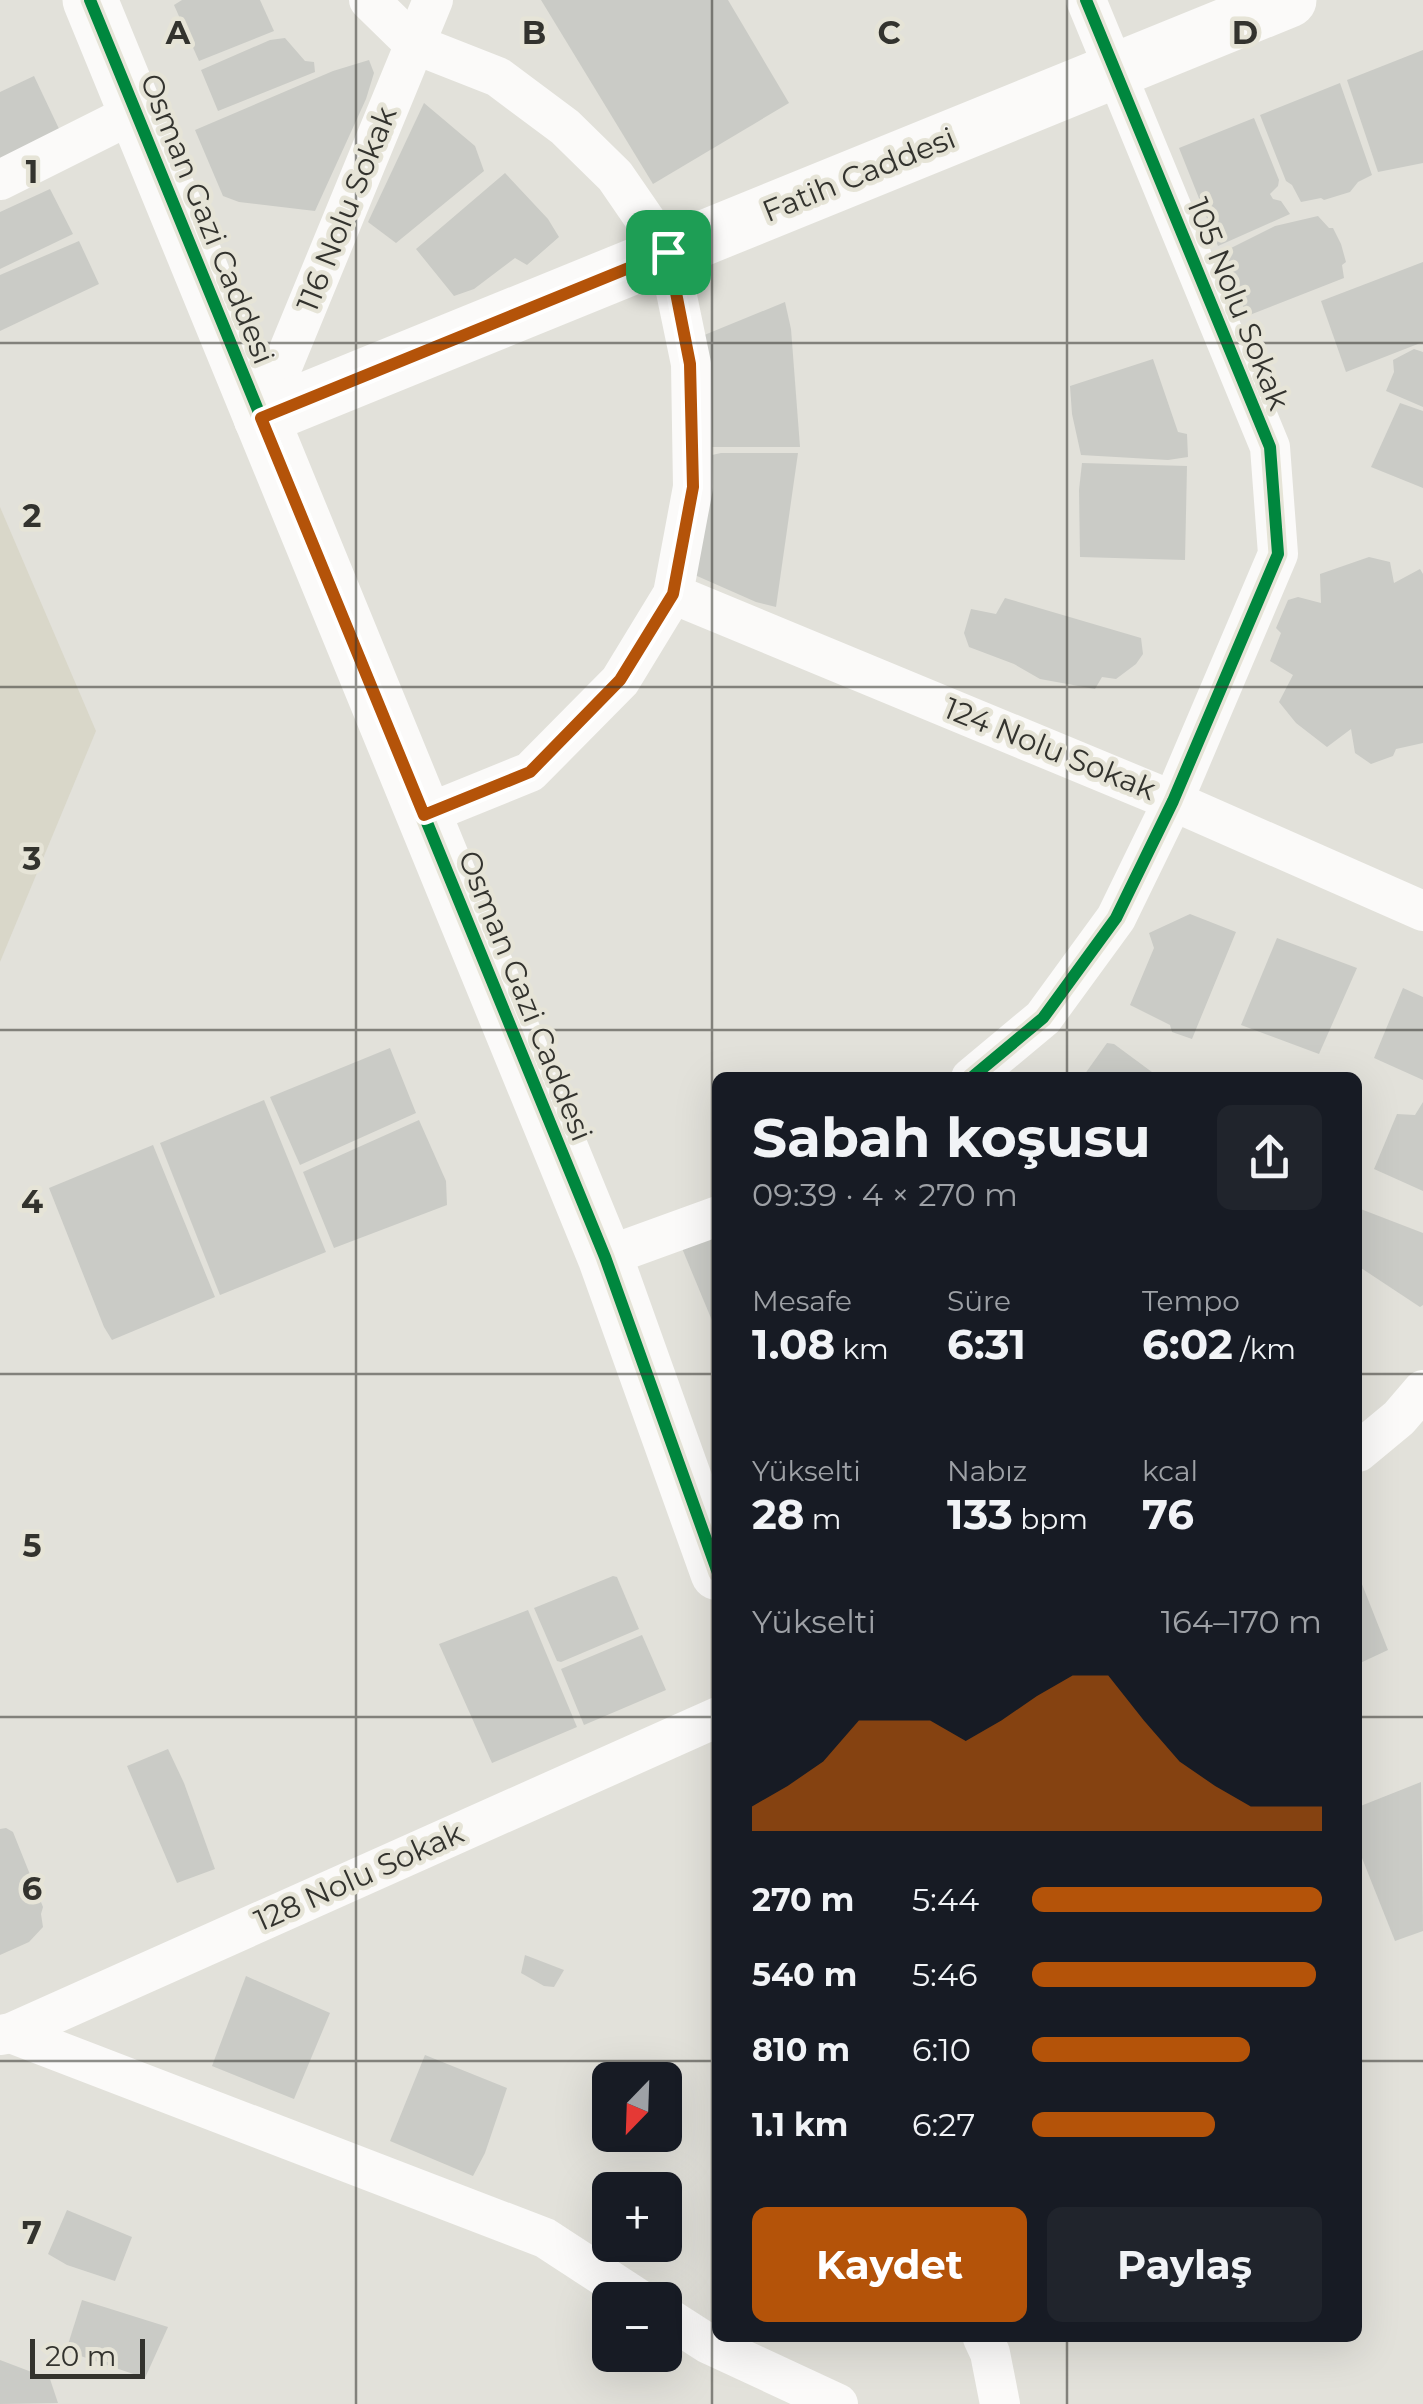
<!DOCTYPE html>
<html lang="tr">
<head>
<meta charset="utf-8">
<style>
	body { margin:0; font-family:Montserrat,sans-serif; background:#20242c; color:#f1f3f6; height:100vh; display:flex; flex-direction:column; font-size:38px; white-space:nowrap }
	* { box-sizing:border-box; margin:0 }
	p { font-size:32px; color:#9ea1a6 }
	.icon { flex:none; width:55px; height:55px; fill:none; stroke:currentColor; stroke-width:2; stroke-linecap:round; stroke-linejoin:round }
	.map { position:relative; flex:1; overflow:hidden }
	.details { position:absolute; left:712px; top:1072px; width:650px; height:1270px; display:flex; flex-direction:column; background:#171b24; border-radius:15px; box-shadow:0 10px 40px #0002 }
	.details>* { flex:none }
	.needle { width:65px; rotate:203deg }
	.controls { position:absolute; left:592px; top:2062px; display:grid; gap:20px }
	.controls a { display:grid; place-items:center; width:90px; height:90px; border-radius:15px; background:#171b24; box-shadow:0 10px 40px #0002; font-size:50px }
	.scale { position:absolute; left:30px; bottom:25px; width:115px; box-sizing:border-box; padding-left:10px; border:5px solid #33332e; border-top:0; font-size:28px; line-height:35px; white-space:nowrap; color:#33332e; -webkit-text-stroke:8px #e6e4d7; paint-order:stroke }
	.pin { position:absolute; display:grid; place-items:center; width:85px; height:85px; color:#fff; margin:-42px; border-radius:20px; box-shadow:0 5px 15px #0006 }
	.round { display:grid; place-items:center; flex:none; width:105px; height:105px; border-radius:15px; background:#20242c }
	.overview { display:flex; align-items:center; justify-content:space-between; height:170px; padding:0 40px }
	h1 { font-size:55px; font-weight:700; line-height:75px }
	.stats { display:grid; grid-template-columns:repeat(3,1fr); gap:15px; height:170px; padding:10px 40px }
	.stats div { display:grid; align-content:center }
	.stats b { font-size:42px; font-weight:700 }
	.stats small { font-size:28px; font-weight:400 }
	.stats p { font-size:28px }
	.chart { height:280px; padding:20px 40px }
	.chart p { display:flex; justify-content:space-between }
	.chart svg { width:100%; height:180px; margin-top:10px; fill:#b45309; opacity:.7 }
	.action { display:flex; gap:20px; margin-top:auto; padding:20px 40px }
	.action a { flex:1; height:115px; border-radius:15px; background:#b45309; color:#fff; font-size:40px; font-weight:700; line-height:115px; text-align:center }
	.action a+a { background:#20242c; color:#f1f3f6 }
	ul { padding:0 40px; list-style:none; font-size:32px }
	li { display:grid; grid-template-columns:160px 120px 1fr; align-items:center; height:75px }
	li i { height:25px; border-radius:12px; background:#b45309 }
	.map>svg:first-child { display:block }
</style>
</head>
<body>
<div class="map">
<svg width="1423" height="2404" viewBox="0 0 1423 2404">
	<rect width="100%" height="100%" fill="#e2e1da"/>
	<path fill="#d9d7c9" d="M0,507l96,224 -96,231z"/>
	<g fill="#cacbc6">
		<path d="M182,0h78l14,31 -75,30 -25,-56z"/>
		<path d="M541,0h187l61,103 -136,81z"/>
		<path d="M285,38l20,23 9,1 1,10 -97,39 -17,-41 69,-30z"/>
		<path d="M1423,50v113l-45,9 -31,-92z"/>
		<path d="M369,60l5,13 -8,26 -51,112 -76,-9 -16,-6 -28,-66 138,-59z"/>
		<path d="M34,76l27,57 -61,29v-70z"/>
		<path d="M1340,83l32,92 -14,7 -8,10 -26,8 -3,-2 -20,4 -9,-17 -6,-4 -26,-66z"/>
		<path d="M424,103l51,43 9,25 -88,72 -28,-21z"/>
		<path d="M1254,118l25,62 -1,6 -8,8 3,5 8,2 9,13 -72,32 -39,-98z"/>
		<path d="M505,173l43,46 11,18 -32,28 -12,-7 -41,31 -20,7 -38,-47z"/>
		<path d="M50,189l23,45 -73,35v-57z"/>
		<path d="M1318,216l11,12h4l8,16 5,18 -4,3 2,13 -97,38 -26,-63 54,-27z"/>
		<path d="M79,241l20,43 -99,47v-56z"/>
		<path d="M1423,262v80l-77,30 -25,-71z"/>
		<path d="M785,302l6,27 9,118h-89l-14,-109z"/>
		<path d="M1414,349l9,3v55l-37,-16 8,-19 -1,-12z"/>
		<path d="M1153,359l25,73 9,2 1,23 -20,3 -87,-5 -9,-41 -2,-28z"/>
		<path d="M1400,403l23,8v77l-52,-21z"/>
		<path d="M721,453h77l-22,154 -20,-5 -68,-30 24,-117z"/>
		<path d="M1082,463l105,3 -2,94 -105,-3 -1,-67z"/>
		<path d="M1369,557l21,5 4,21 26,-14 3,5v169l-27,6 -3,7 -22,8 -16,-11 -4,-24 -24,18 -31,-24 -17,-21 14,-27 -23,-14 11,-28 -5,-5 12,-28 10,-3 23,6 -1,-29z"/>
		<path d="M1005,598l136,40 2,16 -7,10 -20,15 -14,-2 -7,12 -55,-10 -26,-15 -45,-17 -5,-14 7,-24 25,5z"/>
		<path d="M1190,914l46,18 -44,107 -20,-7 -2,-7 -40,-20 24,-57 -5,-15z"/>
		<path d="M1277,938l80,30 -38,86 -78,-29z"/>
		<path d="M1403,988l20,9v83l-49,-22z"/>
		<path d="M1107,1043l7,1 46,34h-78z"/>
		<path d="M390,1048l26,65 -116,52 -30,-68z"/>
		<path d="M264,1100l62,152 -106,43 -60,-152z"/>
		<path d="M1423,1102v89l-49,-22 23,-55 18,1z"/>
		<path d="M419,1120l27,61 1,24 -113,43 -31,-76z"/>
		<path d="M153,1145l62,152 -103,43 -8,-13 -55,-139z"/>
		<path d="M1358,1208l65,25v72l-3,2 -62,-41z"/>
		<path d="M718,1225v110l-39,-94z"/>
		<path d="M1358,1574l30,76 -30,14z"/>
		<path d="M613,1576l4,1 22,52 -78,33 -4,-1 -23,-53z"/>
		<path d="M528,1610l49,117 -85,36 -53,-119z"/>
		<path d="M642,1635l24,55 -82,35 -23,-56z"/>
		<path d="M168,1749l16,34 31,86 -38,14 -50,-117z"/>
		<path d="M1421,1782l2,149 -28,10 -37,-93v-41z"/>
		<path d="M6,1828l7,4 30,75 -2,7 2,13 -14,15 -29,13v-126z"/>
		<path d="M525,1955l39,15 -10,17 -10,-1 -23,-13z"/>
		<path d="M246,1976l84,37 -36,86 -82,-33z"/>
		<path d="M425,2055l82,33 -22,65 -12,23 -83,-35z"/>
		<path d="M67,2210l65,27 -17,44 -48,-16 -19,-11z"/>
		<path d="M82,2300l86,27 -23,51 -79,-27z"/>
		<path d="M0,2360l50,19 8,24 -58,1z"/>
	</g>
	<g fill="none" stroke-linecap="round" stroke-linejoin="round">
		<g stroke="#fbfaf9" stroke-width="40">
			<path d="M369,0l45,44 84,33 67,50 50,49 53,77 23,111 2,123 -20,107 -53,87 -90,91 -106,43"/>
			<path d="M0,180l136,-68"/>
			<path d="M261,418l172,-418"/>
			<path d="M673,594l500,207 250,110"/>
			<path d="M971,1078l72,-60 73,-100 57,-117 105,-247 -8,-107 -184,-447"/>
			<path d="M605,1257l113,-41"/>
			<path d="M1358,1452l41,-34 24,-28"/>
			<path d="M11,2033l534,205 95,62"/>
			<path d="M0,2035l11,-2 707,-316"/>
			<path d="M665,2316l42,27 131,61"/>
			<path d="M983,2338l7,15 10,51"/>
		</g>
		<g stroke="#fbfaf9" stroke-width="55">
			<path d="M90,0l515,1257 113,316"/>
			<path d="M261,418l1028,-418"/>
		</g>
		<defs>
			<g id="cycleway">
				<path d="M90,0l515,1257 113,316"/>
				<path d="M971,1078l72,-60 73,-100 57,-117 105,-247 -8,-107 -184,-447"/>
			</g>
		</defs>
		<use href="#cycleway" stroke="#e6e4d7" stroke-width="19"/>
		<use href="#cycleway" stroke="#00873e" stroke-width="12"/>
	</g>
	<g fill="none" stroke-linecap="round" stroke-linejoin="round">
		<defs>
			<path id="route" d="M668,252l22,112 3,123 -20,107 -53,86 -90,92 -106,43 -163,-397z"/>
		</defs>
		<use href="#route" stroke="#fff" stroke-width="20"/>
		<use href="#route" stroke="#b45309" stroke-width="12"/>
	</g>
	<path fill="none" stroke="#33332e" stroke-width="2.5" stroke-opacity="0.55" d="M356,0v2404M712,0v2404M1067,0v1078M0,343h1423M0,687h1423M0,1030h1423M0,1374h718M1358,1374h65M0,1717h718M1358,1717h65M0,2061h718M1358,2061h65M1067,2338v66"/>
	<g text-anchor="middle" stroke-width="9" stroke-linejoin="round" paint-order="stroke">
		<g font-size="30" fill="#33332e" stroke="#e6e4d7">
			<text transform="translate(859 175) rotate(-22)" y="10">Fatih Caddesi</text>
			<text transform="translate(347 209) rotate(-68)" y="10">116 Nolu Sokak</text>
			<text transform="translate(207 219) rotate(68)" y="10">Osman Gazi Caddesi</text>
			<text transform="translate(1238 304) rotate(68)" y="10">105 Nolu Sokak</text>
			<text transform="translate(1050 749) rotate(22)" y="10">124 Nolu Sokak</text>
			<text transform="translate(525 996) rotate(68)" y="10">Osman Gazi Caddesi</text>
			<text transform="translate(359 1877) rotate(-24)" y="10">128 Nolu Sokak</text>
		</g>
	</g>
	<g font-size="32" text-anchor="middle" font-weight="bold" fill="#33332e" stroke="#e6e4d7" stroke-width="9" stroke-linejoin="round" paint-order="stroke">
		<text x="178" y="44">A</text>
		<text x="534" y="44">B</text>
		<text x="889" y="44">C</text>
		<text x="1245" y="44">D</text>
		<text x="32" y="183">1</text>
		<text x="32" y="527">2</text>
		<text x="32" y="870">3</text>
		<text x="32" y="1213">4</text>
		<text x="32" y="1557">5</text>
		<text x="32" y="1900">6</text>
		<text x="32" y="2244">7</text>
	</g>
</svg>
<div class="controls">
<a><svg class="needle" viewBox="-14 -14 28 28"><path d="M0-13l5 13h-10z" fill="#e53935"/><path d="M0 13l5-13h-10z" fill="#9ea1a6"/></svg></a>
<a>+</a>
<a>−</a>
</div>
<div class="scale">20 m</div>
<div class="pin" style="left:668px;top:252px;background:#1e9e55"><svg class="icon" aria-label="arrive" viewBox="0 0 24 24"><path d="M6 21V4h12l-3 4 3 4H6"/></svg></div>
<section class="details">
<div class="overview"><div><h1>Sabah koşusu</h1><p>09:39 · 4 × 270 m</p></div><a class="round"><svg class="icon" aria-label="share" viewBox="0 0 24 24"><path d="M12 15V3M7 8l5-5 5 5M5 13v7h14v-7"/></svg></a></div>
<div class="stats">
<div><p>Mesafe</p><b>1.08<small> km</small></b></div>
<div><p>Süre</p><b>6:31</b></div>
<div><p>Tempo</p><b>6:02<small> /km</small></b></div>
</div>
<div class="stats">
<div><p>Yükselti</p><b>28<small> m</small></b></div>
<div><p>Nabız</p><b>133<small> bpm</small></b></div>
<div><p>kcal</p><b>76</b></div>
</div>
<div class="chart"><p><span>Yükselti</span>164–170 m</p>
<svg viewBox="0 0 160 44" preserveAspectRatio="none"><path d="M0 44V38L10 33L20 27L30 17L40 17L50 17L60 22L70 17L80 11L90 6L100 6L110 17L120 27L130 33L140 38L150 38L160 38V44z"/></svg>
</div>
<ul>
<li><b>270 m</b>5:44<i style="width:100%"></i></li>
<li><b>540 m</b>5:46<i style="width:98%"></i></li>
<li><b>810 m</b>6:10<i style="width:75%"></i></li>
<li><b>1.1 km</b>6:27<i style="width:63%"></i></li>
</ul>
<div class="action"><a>Kaydet</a><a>Paylaş</a></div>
</section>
</div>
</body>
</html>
